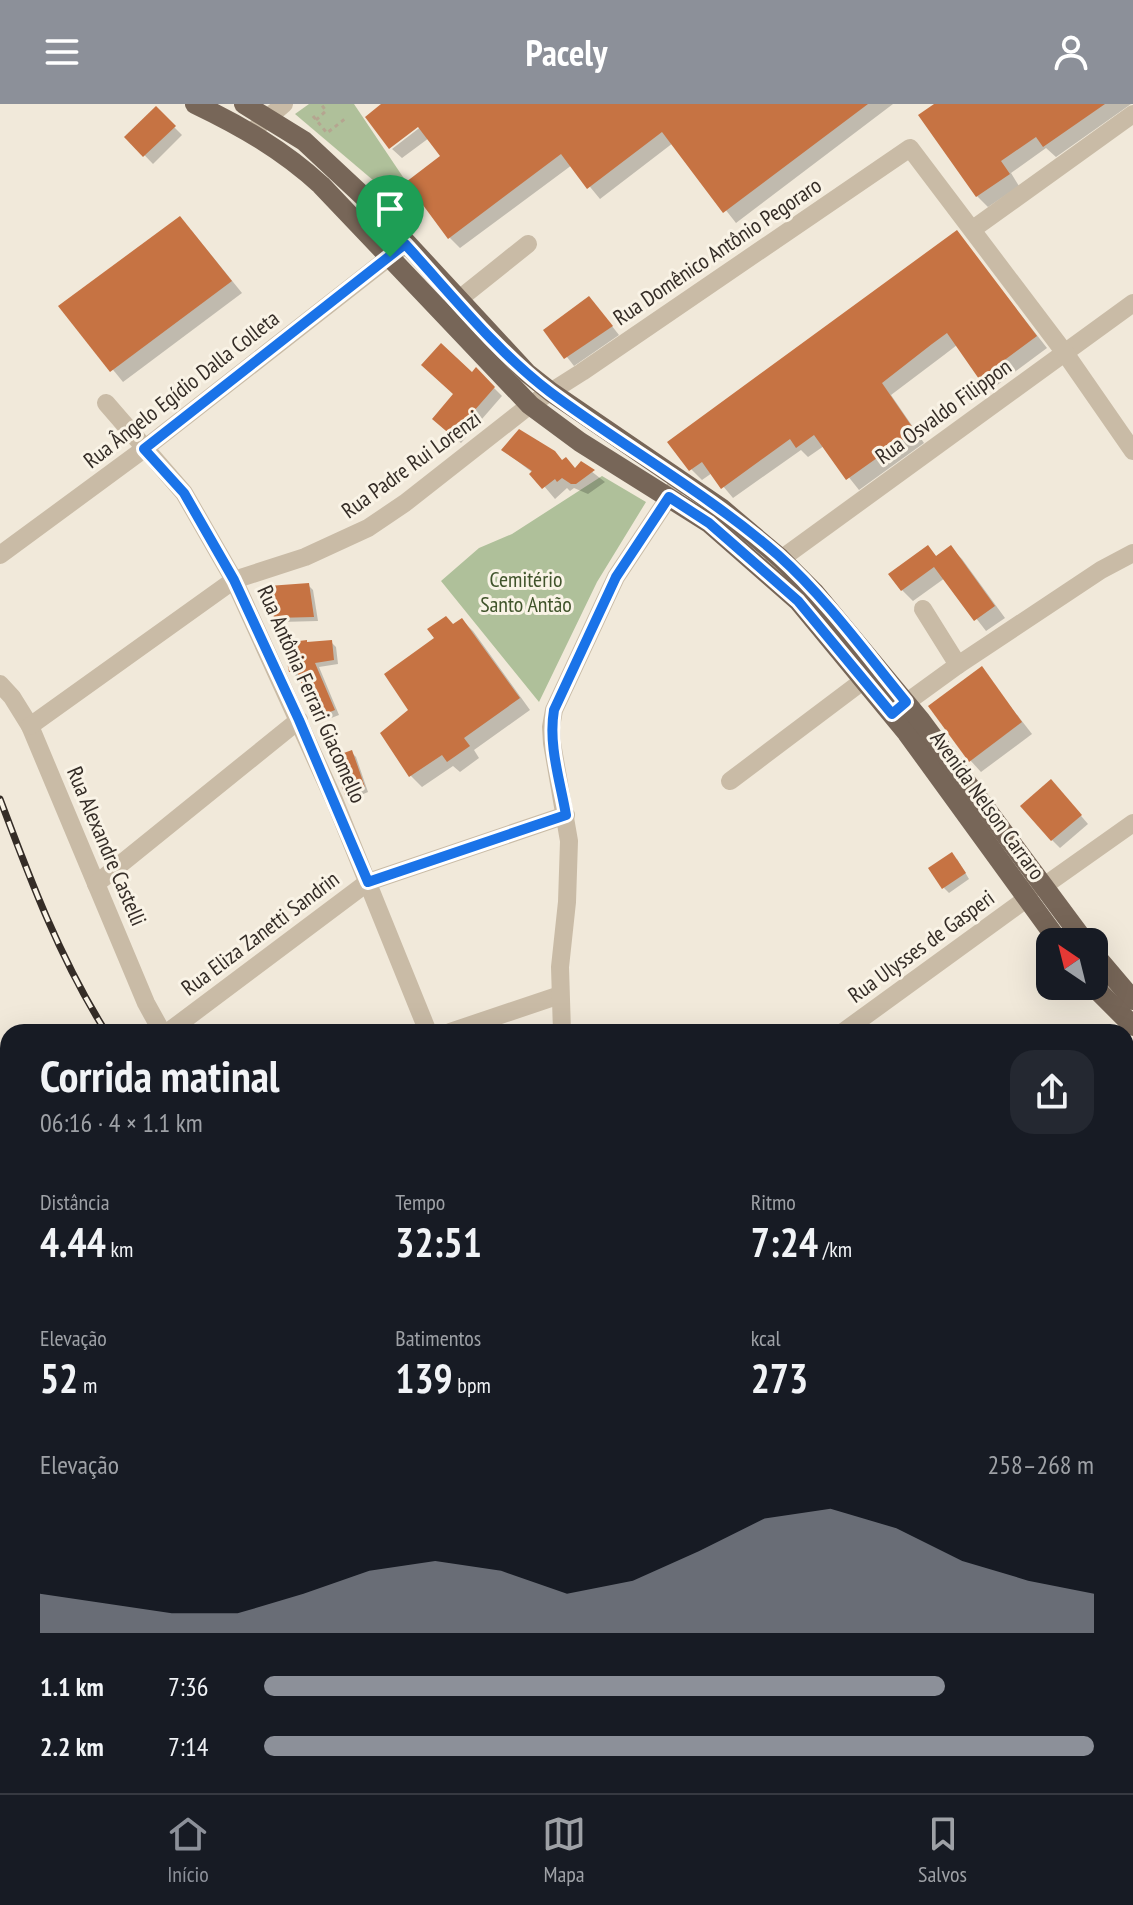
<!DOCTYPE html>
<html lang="pt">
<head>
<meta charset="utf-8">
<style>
	body { margin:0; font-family:"PT Sans Narrow",sans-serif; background:#242831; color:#f1f3f6; height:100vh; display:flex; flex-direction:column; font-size:30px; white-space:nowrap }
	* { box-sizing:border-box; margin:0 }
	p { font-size:26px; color:#9ea1a6 }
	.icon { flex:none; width:44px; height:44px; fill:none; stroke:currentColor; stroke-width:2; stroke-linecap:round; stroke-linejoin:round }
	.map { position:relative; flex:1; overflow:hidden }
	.panel { position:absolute; left:0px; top:920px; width:1134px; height:770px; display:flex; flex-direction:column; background:#171b24; border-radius:24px 24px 0 0; box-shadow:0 8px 32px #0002 }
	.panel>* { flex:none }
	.needle { width:52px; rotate:325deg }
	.buttons { position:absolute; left:1036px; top:824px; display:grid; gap:16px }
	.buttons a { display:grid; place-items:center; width:72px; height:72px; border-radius:16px; background:#171b24; box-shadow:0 8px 32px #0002; font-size:40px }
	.pin { position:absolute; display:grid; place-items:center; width:68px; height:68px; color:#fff; margin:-82px -34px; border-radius:50% 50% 50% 0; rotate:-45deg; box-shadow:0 0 8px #0007 }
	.pin .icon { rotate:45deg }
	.round { display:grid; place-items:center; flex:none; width:84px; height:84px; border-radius:24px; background:#242831 }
	.overview { display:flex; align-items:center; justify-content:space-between; height:136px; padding:0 40px }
	h1 { font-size:44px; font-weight:700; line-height:60px }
	.figures { display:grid; grid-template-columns:repeat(3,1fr); gap:12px; height:136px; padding:8px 40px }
	.figures div { display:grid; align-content:center }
	.figures b { font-size:40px; font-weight:700 }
	.figures small { font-size:22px; font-weight:400 }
	.figures p { font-size:22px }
	.chart { height:224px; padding:16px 40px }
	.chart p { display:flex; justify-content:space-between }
	.chart svg { width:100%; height:144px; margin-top:8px; fill:#8c9099; opacity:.7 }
	ul { padding:0 40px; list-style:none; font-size:26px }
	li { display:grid; grid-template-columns:128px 96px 1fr; align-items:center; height:60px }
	li i { height:20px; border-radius:10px; background:#8c9099 }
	header { display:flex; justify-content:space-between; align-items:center; height:104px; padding:0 40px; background:#8c9099; color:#fff; font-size:36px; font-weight:700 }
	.tab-bar { display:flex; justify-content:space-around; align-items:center; height:112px; border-top:2px solid #363941; background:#171b24; font-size:22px; color:#9ea1a6 }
	.tab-bar a { display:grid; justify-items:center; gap:4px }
	.tab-bar .current { color:#8c9099 }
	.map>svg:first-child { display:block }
</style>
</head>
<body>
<header><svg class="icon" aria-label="menu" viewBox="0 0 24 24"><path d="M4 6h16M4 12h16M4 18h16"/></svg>Pacely<svg class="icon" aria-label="person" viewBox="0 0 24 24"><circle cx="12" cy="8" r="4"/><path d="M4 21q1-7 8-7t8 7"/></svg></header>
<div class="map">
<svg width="1133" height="1689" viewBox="0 0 1133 1689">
	<rect width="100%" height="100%" fill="#f1e9da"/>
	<g fill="#afc09a">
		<path d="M309,0h45l51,76 -18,12 -92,-78z"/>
		<path d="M602,372l44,26 -49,80 -58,120 -98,-121 38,-33 33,-14z"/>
		<path d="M8,1356v326h1010l3,7h-1021v-327z"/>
	</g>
	<g fill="#0003">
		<path d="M384,0h509l-157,119 -63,-80 -73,56 -28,-34 -112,83 -11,-11 -6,-81 -14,-18 -27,20 -10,-9 35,-27z"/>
		<path d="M937,0h194l-75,53 -10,-9 -35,25 8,13 -31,21 -11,-11z"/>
		<path d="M156,5l26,26 -29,29 -26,-27z"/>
		<path d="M191,126l51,63 -119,89 -62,-76z"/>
		<path d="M956,128l91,116 -55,41 -35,-44 -13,10 -53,40 33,48 -65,47 -35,-44 -16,11 -7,-7 -68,48 -21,-25 -10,7 -11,-11z"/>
		<path d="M597,203l22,28 -45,31 -28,-36z"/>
		<path d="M476,266l26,26 -41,47 -19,-16 13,-32z"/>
		<path d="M503,346l60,12 13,8 6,-6 23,18 -17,12 -14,-6 -4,3 -3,-3 -12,11 -22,-26z"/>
		<path d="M928,444l10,10 13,-10 11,11 43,59 -19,13 -41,-53 -32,23 -11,-11z"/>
		<path d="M308,481l5,5 5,31 -37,1 -5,-5z"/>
		<path d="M462,516l11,11 57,79 -56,40 5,8 -19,14 -7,-6 -31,21 -11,-11 -29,-42 29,-23 43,-85z"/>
		<path d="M331,538l5,5 2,17 -19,3 20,48 -18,7 -5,-6 -15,-41 -5,1 -5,-5z"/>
		<path d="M981,565l51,65 -51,38 -11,-12z"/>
		<path d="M351,648l5,5 12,35 -16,7 -5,-5z"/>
		<path d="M1059,686l29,34 -28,24 -8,-8z"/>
		<path d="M957,755l12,20 -20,14 -5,-5z"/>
		<path d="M1126,1654l7,11v24h-39l-5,-7h37z"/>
	</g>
	<g fill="#c67343">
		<path d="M381,0h487l-145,109 -61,-81 -75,57 -26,-35 -113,85 -42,-57 34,-26 -22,-29 -29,22 -24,-32z"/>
		<path d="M934,0h171l-62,43 -7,-10 -35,24 9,13 -34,23 -58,-82z"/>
		<path d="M156,2l20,20 -33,31 -19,-20z"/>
		<path d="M180,112l52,65 -122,91 -52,-66z"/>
		<path d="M957,126l80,106 -58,43 -32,-46 -15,11 -50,39 33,48 -69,49 -32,-45 -18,13 -6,-9 -69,50 -19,-27 -13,9 -22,-29z"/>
		<path d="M589,192l24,30 -49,33 -21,-29z"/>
		<path d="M441,239l31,29 4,-5 19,20 -43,49 -20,-17 21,-25 -32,-29z"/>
		<path d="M519,325l36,22 7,9 4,-3 9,11 6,-7 14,9 -19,14h-5l-9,-6 -5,4 -2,-3 -13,10 -13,-15 3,-3 -31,-21z"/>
		<path d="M928,441l8,11 15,-11 44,61 -21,15 -40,-54 -33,24 -13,-17z"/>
		<path d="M309,479l5,34 -40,1 -6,-32z"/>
		<path d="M446,512l7,8 9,-6 58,80 -56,40 6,8 -23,16 -5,-7 -33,22 -29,-44 28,-23 -24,-36 50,-36 -7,-9z"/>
		<path d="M307,536v2l25,-2 2,20 -19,3 20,47 -21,8 -17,-47 -8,1 -6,-29z"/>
		<path d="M982,562l40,56 -53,40 -41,-56z"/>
		<path d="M352,646l13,37 -20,8 -15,-37z"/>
		<path d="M1051,675l31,36 -31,26 -31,-35z"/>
		<path d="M952,748l14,21 -24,16 -14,-21z"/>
	</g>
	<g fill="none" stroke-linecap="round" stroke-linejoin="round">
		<g stroke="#b5a590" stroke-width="3" stroke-dasharray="4 4" stroke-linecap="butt">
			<path d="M313,12l14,17 19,-15"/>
			<path d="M316,16l10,-9 -5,-7"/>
		</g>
		<g stroke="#c9bba6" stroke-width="18">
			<path d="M256,24l28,-24"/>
			<path d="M973,125l160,-115"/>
			<path d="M448,204l80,-64"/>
			<path d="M106,299l78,90 50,87 101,222 93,230"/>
			<path d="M0,451l144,-106 257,-201"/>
			<path d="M770,463l363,-264"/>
			<path d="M923,505l35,56"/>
			<path d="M0,580l12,13 18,29 116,277 16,29"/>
			<path d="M896,606l62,-45 143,-95 32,-17"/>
			<path d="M30,622l204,-146 71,-23 63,-29 37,-25 125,-98 52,-33 328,-224 155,205 68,98"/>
			<path d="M730,677l134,-101"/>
			<path d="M96,780l203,-164"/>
			<path d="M168,928l200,-150 198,-67"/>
			<path d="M450,928l110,-37"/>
			<path d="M562,928l-2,-65 7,-65 2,-61 -17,-98 -1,-16 3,-17 62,-133 61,-92"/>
			<path d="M843,928l183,-133 7,-14 11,1 89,-63"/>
			<path d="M0,1005l8,10"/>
			<path d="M1126,1026l7,-5"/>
			<path d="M0,1047l8,-6"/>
			<path d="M1126,1249l7,-3"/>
			<path d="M0,1255l8,-6"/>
			<path d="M1040,1682l4,7"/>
		</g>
		<g stroke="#776658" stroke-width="20">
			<path d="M195,0c46,22 88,46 126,81l209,220 50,37 129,81 89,78 109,132 152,209"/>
			<path d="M244,0l60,37 60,56 163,176 24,19 170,116 59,50 34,34 107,129 164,221"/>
			<path d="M1094,850l39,46"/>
			<path d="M1093,882l40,40"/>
		</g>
		<defs>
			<g id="rail">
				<path d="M0,695c30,80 60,160 106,233"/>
				<path d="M925,1682l3,7"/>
			</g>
		</defs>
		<use href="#rail" stroke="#352d27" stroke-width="7"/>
		<use href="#rail" stroke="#f9f3e6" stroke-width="4" stroke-dasharray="12" stroke-linecap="butt"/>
	</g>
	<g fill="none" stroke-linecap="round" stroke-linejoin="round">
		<defs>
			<path id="route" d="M405,140c45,49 92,108 145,148 75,56 157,101 228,163 48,43 87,97 128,147l-14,12 -94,-113 -89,-78 -40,-26 -53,80 -62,133c-6,35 6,70 12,105l-198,67 -69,-162 -65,-140 -50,-87 -40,-44z"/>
		</defs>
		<use href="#route" stroke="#fff" stroke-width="16"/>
		<use href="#route" stroke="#1a73e8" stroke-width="10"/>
	</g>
	<g text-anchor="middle" stroke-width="6" stroke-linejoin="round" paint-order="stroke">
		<g font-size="22" fill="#352d27" stroke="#f9f3e6">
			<text transform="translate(717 147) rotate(-34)" y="8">Rua Domênico Antônio Pegoraro</text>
			<text transform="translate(181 285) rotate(-38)" y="8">Rua Ângelo Egídio Dalla Colleta</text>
			<text transform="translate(943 307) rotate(-36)" y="8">Rua Osvaldo Filippon</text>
			<text transform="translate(411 360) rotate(-36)" y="8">Rua Padre Rui Lorenzi</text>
			<text transform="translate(312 590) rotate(66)" y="8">Rua Antônia Ferrari Giacomello</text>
			<text transform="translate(988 701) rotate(54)" y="8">Avenida Nelson Carraro</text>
			<text transform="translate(107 742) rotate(67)" y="8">Rua Alexandre Castelli</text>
			<text transform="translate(260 829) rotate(-37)" y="8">Rua Eliza Zanetti Sandrin</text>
			<text transform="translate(921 842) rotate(-36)" y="8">Rua Ulysses de Gasperi</text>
		</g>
		<g font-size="22" fill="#40542b" stroke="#f9f3e6">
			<text x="526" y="483">Cemitério<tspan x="526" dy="25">Santo Antão</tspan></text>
		</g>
	</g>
</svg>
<div class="buttons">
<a><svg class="needle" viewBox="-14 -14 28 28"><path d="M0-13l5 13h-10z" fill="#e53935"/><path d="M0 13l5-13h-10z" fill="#9ea1a6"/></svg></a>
</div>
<div class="pin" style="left:390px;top:153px;background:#1e9e55"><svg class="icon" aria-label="arrive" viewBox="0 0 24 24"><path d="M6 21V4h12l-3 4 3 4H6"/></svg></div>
<section class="panel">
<div class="overview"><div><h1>Corrida matinal</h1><p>06:16 · 4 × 1.1 km</p></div><a class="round"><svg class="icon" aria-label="share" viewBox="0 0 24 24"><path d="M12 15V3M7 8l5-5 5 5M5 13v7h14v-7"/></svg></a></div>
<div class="figures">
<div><p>Distância</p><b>4.44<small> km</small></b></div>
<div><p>Tempo</p><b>32:51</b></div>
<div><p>Ritmo</p><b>7:24<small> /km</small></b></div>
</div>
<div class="figures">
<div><p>Elevação</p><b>52<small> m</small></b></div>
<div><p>Batimentos</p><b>139<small> bpm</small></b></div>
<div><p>kcal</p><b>273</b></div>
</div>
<div class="chart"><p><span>Elevação</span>258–268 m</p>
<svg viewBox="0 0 160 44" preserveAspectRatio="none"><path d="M0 44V32L10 35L20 38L30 38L40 32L50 25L60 22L70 25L80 32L90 28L100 19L110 9L120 6L130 12L140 22L150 28L160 32V44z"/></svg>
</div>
<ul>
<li><b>1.1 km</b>7:36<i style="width:82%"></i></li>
<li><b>2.2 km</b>7:14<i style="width:100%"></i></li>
</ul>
</section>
</div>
<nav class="tab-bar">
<a class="current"><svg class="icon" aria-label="home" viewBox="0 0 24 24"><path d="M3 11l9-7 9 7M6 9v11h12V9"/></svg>Início</a>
<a><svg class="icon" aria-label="map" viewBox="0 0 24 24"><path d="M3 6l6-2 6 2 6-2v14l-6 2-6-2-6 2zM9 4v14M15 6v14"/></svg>Mapa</a>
<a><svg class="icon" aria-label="saved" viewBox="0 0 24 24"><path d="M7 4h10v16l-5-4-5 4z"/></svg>Salvos</a>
</nav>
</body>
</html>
